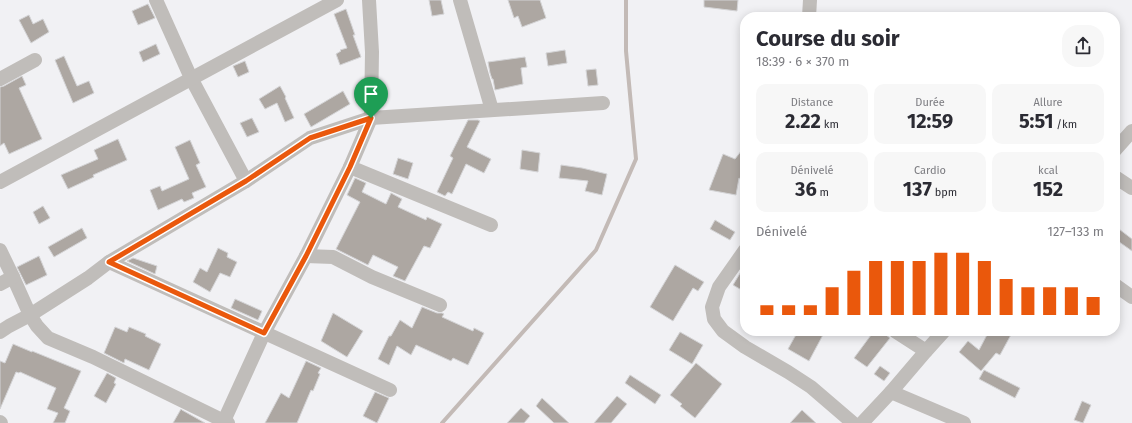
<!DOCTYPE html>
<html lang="fr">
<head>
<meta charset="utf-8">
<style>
	body { margin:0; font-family:"Fira Sans",sans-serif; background:#f7f7f7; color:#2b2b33; height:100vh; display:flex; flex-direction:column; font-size:15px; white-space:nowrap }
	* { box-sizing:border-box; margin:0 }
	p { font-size:13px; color:#7c7c81 }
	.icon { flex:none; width:22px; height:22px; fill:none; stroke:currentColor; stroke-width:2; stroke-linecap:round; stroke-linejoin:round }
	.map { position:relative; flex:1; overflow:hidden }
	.sheet { position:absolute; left:740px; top:12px; width:380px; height:324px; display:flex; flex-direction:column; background:#fff; border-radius:16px; box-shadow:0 2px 10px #0003 }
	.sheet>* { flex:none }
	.pin { position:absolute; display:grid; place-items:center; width:34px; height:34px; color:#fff; margin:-41px -17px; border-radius:50% 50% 50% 0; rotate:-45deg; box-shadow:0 0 4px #0007 }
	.pin .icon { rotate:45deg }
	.round { display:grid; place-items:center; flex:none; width:42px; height:42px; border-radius:16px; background:#f7f7f7 }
	.headline { display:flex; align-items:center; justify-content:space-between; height:68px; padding:0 16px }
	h1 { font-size:22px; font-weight:700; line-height:30px }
	.metrics { display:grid; grid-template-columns:repeat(3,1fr); gap:6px; height:68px; padding:4px 16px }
	.metrics div { display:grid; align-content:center; border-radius:10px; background:#f7f7f7; text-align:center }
	.metrics b { font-size:20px; font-weight:700 }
	.metrics small { font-size:11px; font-weight:400 }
	.metrics p { font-size:11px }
	.chart { height:112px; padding:8px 16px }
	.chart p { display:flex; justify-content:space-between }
	.chart svg { width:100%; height:72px; margin-top:4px; stroke:#ea580c; stroke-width:6 }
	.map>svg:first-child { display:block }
</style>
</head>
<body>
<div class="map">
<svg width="1132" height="423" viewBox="0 0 1132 423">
	<rect width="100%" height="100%" fill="#f1f1f4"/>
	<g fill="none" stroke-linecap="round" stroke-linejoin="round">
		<path stroke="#c3bab6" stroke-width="4" d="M442,423l154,-173 40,-91 -10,-108v-51"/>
	</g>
	<g fill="#ada7a2" stroke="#d4d4d6">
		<path d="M429,0h12l3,14 -12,2z"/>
		<path d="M508,0h32l6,18 -24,9 -4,-11 -4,2z"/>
		<path d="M704,0h34l-1,11 -33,-4z"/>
		<path d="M148,4l7,14 -17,7 -6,-14z"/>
		<path d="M346,9l9,26h-2l8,22 -21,8 -4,-11 5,-3 -1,-1 7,-2 -13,-34z"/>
		<path d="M29,15l4,9 10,-5 6,13 -18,11 -12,-23z"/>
		<path d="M156,44l4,10 -17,8 -4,-10z"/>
		<path d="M565,50l2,13 -19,3 -2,-13z"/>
		<path d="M64,56l13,30 12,-5 5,12 -21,10 -18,-43z"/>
		<path d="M525,57l2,10 -6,1 2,16 -28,6 -2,-11h-1l-2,-6 -2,-11z"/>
		<path d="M245,61l4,11 -11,5 -5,-11z"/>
		<path d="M596,69l2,16 -10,1 -2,-16z"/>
		<path d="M22,76l4,9 -7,3 23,51 -33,15 -5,-11 -4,3v-59l4,-1z"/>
		<path d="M280,86l6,11 -1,1 9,20 -9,4 -8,-19 -12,6 -6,-10z"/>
		<path d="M343,91l7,13 -39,23 -7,-13z"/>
		<path d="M252,118l7,14 -12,5 -7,-14z"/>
		<path d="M468,120h10l2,1 -13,26 24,12 -7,14 -18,-9 -14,30 -4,-2 -3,4 -8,-4 16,-34 -3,-2z"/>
		<path d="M118,139l9,21 -34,15 1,2 -26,12 -7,-14 37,-16 -4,-9z"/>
		<path d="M190,140l10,23 -4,2 10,22 -14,6 2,5 -10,4 -2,-3 -24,11 -8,-20 10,-4 2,5 27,-12 -14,-32z"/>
		<path d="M745,146v36l-6,-4 -3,17 -27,-5 14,-36 12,5z"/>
		<path d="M522,150l18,3 -2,19 -18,-3z"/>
		<path d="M398,158l15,5 -5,16 -15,-5z"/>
		<path d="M561,165l21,3 25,6 -5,21 -17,-4 3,-10 -29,-3z"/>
		<path d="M355,178l11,5 -4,9 24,12 5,-11 11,6 -4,8 28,13 1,-3 15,7 -12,24 -6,-2 -19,35 -12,-5 5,-9 -25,-12 -5,10 -32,-16 24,-47 -13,-7z"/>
		<path d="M43,206l7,12 -11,6 -6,-12z"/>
		<path d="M715,220l20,12 -5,8 -20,-11z"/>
		<path d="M1115,226l17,13v12l-17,-12z"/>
		<path d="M82,228l5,10 -33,19 -6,-10z"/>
		<path d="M218,248l10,5 -1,4 10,5 -7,15 -10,-4 -10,19 -17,-10 7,-14 7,4z"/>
		<path d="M39,256l8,19 -21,10 -9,-18z"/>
		<path d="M133,258l24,8 -2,8 -28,-13z"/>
		<path d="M675,265l29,17 -6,9 -5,-3 -20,33 -23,-14z"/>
		<path d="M745,265v27l-12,-7z"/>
		<path d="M235,299l27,12 -4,9 -27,-12z"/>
		<path d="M422,307l15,6h5l2,1 -2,3 31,14 1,-3 10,5 -16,32 -15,-7 -2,3 -35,-16 -5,10 -14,-9 -8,19 -11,-6 11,-23h2l9,-16 12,8z"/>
		<path d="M333,313l30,18 -16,26 -26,-16z"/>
		<path d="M115,327l12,5 2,-5 17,7 -1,2 16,8 -12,26 -24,-11 -1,4 -20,-10z"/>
		<path d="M798,331h27l-16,30 -21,-12z"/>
		<path d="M874,331h7l9,7 -23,29 -13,-9z"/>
		<path d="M989,331h24l-13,24 -4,-2 -15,18 -22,-19 9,-11 11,9z"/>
		<path d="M680,332l23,13 -11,19 -23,-14z"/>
		<path d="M13,344l19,8v-1l49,20 -17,37 6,3 -5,12h-12l5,-10 -11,-4 9,-21 -36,-16 -1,1 -3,-1 -16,37v-48l5,2z"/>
		<path d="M306,361l15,7 -3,5 2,1 -7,17 -2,-1 -14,33h-32l16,-30 8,5z"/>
		<path d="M696,363l26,21 -27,34 -15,-12 2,-2 -12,-9z"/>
		<path d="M880,366l10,7 -6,8 -10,-7z"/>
		<path d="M984,370l36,18 -5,10 -36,-19z"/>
		<path d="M107,373l9,5 -2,5 2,1 -10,19 -12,-7z"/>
		<path d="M630,375l31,20 -6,9 -30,-21z"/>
		<path d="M375,392l14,6 -12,25 -14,-7z"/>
		<path d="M617,396l10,8 -16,19h-17z"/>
		<path d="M542,398l27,25h-15l-18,-17z"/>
		<path d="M1082,401l9,4 -8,18 -9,-3z"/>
		<path d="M521,408l9,8 -6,7h-17z"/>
		<path d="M181,409l1,1 23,13h-32z"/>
		<path d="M802,410l14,13h-26z"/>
	</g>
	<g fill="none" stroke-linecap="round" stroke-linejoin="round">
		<g stroke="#c0bdba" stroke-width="14">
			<path d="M156,0l35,78 55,103"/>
			<path d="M460,0l32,110"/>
			<path d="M809,17l1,-17"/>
			<path d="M0,79l35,-19"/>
			<path d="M1115,150l17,-19"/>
			<path d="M350,167l141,58"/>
			<path d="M1115,177l17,11"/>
			<path d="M0,182l337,-182"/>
			<path d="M0,250l13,27 17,38 7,11 11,12 45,19 135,66"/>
			<path d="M745,250l-26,37 -7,20 2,12 9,12 22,16 43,25 23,15 42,36"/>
			<path d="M306,256l27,1 39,20 68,28"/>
			<path d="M109,262l281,128"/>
			<path d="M0,284l13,-7"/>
			<path d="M1115,285l17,12"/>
			<path d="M895,331l31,20"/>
			<path d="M0,332l9,-6 21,-11 58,-37 21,-16 137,-81 64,-43 61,-20 232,-15"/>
			<path d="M891,392l73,31"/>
			<path d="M0,422l1,1"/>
			<path d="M223,423l41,-90 42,-77 44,-89 21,-49 1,-66 -3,-52"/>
			<path d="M862,423l29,-31 35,-41 18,-20"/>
		</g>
	</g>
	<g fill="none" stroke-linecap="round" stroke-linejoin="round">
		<defs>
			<path id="route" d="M371,118l-21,49 -44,89 -42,77 -155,-71 137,-81 64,-43z"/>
		</defs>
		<use href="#route" stroke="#fff" stroke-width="8"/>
		<use href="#route" stroke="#ea580c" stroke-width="5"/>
	</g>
</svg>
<div class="pin" style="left:371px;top:118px;background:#1e9e55"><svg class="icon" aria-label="arrive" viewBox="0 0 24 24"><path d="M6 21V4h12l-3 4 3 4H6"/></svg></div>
<section class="sheet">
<div class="headline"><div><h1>Course du soir</h1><p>18:39 · 6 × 370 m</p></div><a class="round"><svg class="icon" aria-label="share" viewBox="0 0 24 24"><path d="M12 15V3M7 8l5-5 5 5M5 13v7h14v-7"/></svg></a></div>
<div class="metrics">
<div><p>Distance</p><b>2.22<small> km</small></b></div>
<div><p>Durée</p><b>12:59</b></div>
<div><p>Allure</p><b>5:51<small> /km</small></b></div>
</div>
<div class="metrics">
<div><p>Dénivelé</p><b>36<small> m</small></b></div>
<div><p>Cardio</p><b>137<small> bpm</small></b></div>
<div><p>kcal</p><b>152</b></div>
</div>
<div class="chart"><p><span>Dénivelé</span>127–133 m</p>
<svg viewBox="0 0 160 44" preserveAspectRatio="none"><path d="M5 44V38M15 44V38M25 44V38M35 44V27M45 44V17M55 44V11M65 44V11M75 44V11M85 44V6M95 44V6M105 44V11M115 44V22M125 44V27M135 44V27M145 44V27M155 44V33"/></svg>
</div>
</section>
</div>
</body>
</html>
